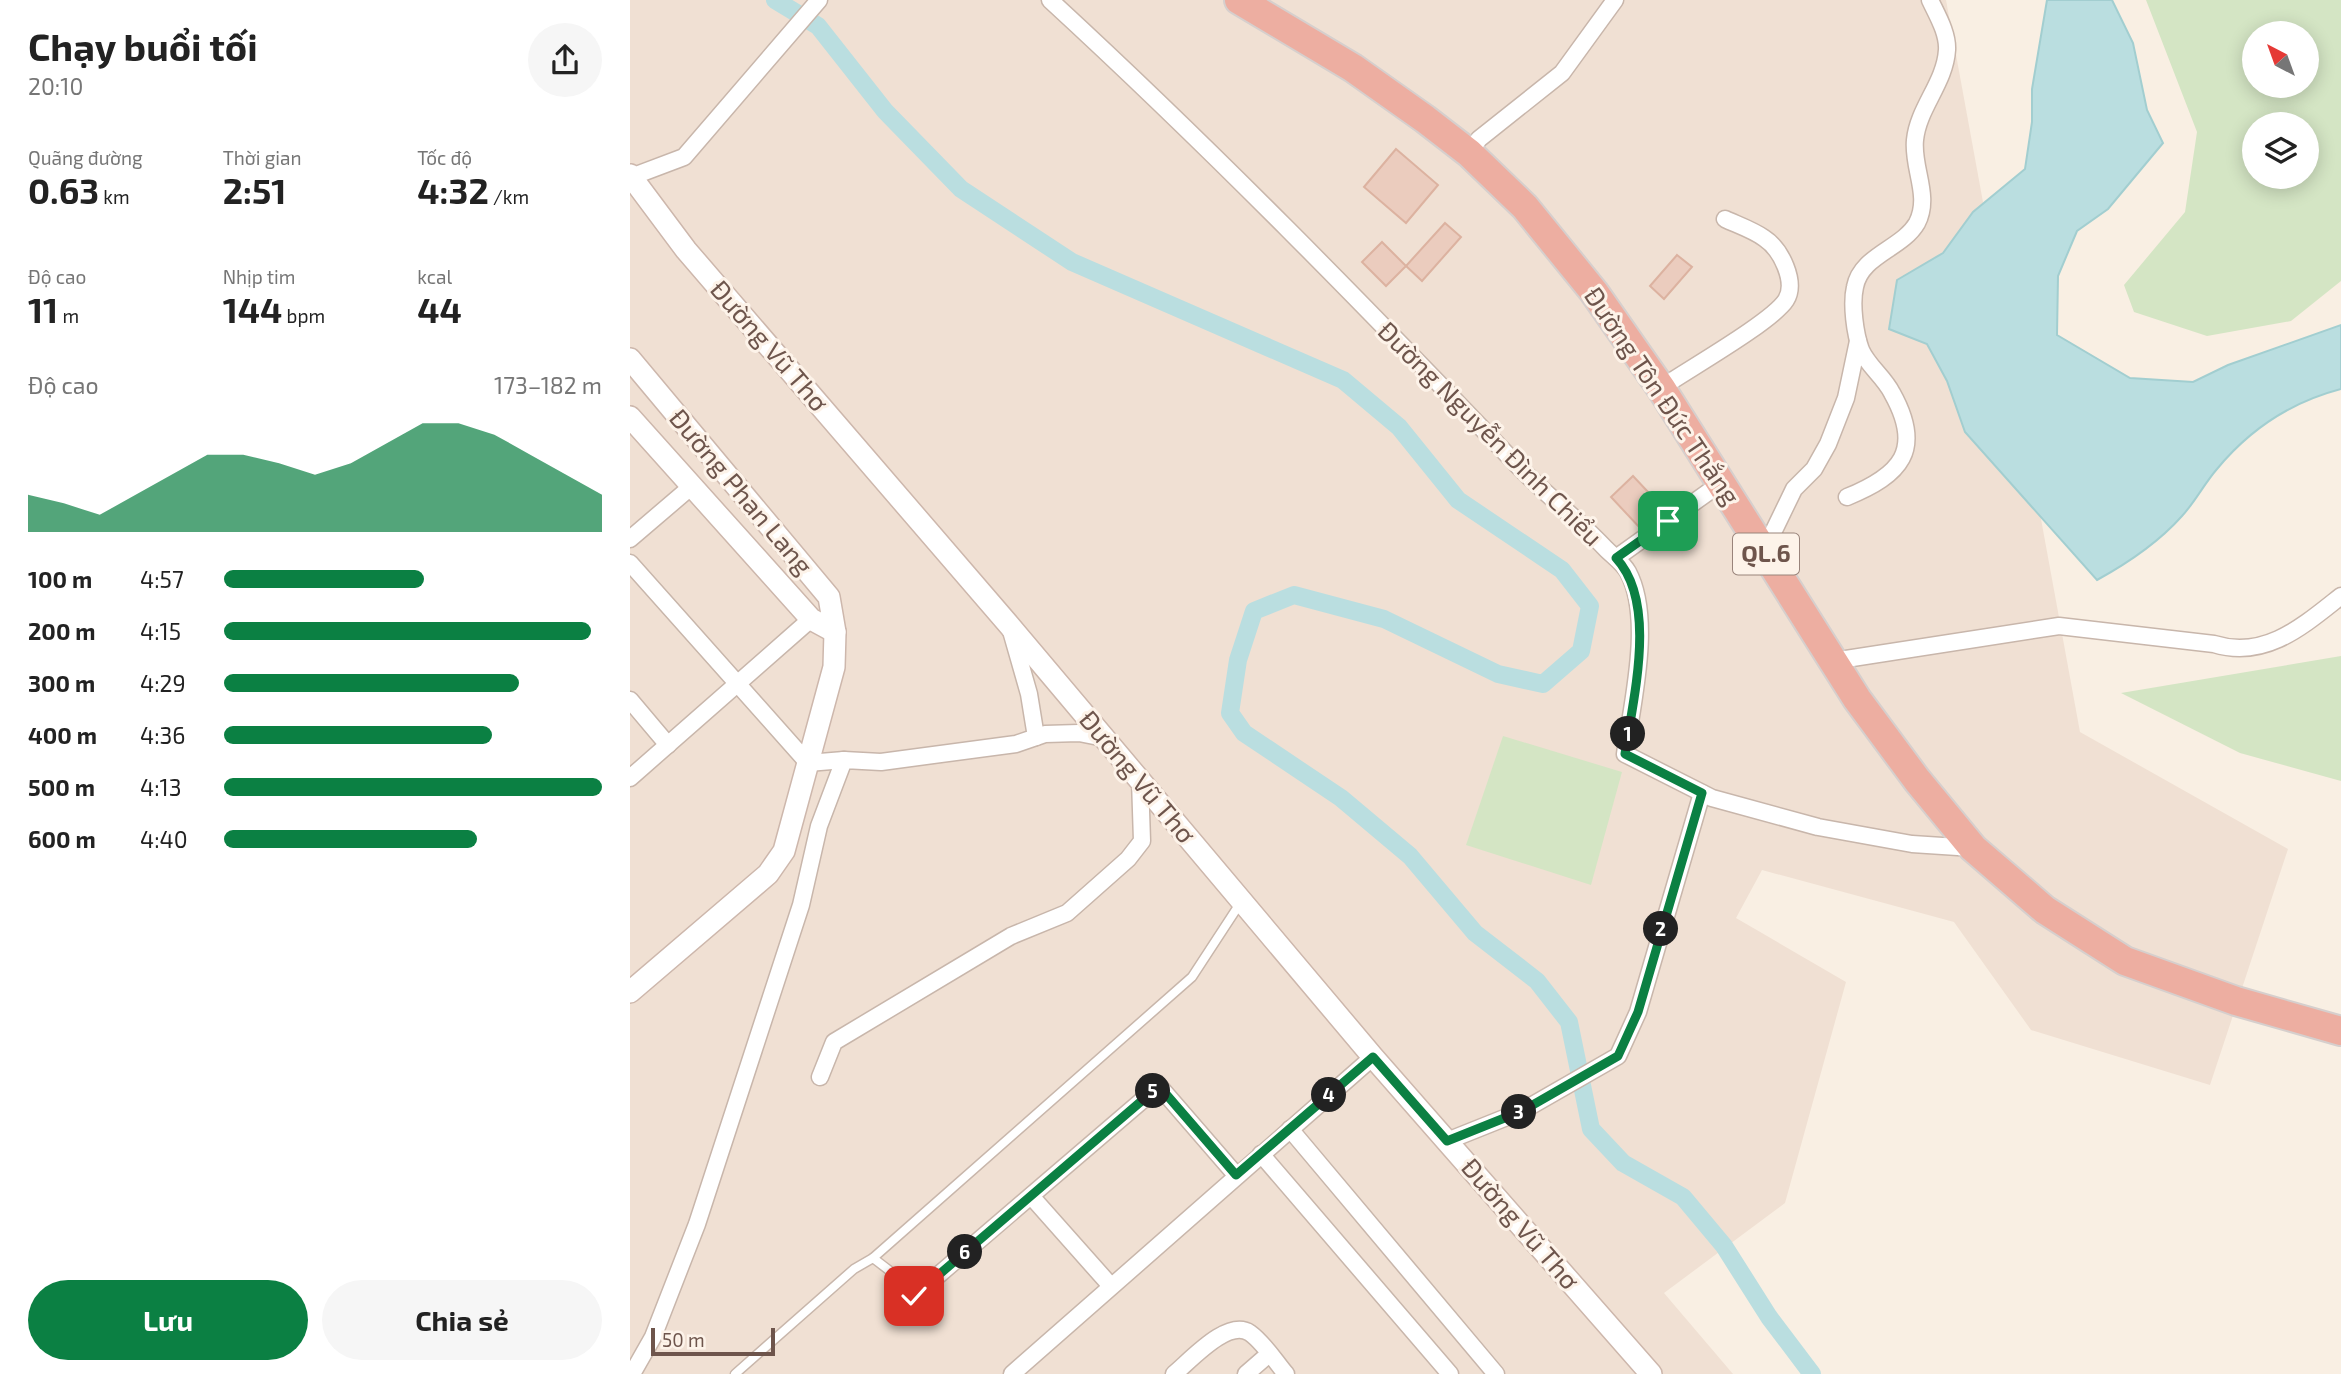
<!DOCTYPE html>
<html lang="vi">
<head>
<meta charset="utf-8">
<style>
	body { margin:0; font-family:"Exo 2",sans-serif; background:#f6f6f6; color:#222; height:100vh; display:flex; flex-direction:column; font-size:26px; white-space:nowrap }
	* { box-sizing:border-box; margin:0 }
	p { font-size:23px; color:#767676 }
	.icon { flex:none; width:38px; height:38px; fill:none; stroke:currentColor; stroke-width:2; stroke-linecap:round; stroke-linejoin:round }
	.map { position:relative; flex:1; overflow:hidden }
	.details { display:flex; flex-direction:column; background:#fff; width:630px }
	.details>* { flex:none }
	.needle { width:46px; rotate:319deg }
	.controls { position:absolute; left:1612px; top:21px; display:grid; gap:14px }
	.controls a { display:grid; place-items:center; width:77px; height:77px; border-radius:50%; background:#fff; box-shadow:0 4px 18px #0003; font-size:35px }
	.scale { position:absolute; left:21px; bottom:18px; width:124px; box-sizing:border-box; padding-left:7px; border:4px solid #6e554c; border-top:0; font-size:19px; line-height:24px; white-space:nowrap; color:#6e554c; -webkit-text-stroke:5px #fdf3e9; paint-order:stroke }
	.pin { position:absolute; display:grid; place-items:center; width:60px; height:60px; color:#fff; margin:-30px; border-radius:14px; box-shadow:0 4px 10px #0006 }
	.km { position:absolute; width:35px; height:35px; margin:-18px; border-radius:50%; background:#222; color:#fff; font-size:19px; line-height:35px; text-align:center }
	.round { display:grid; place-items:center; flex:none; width:74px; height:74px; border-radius:37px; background:#f6f6f6 }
	.headline { display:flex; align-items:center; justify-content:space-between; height:119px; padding:0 28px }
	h1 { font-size:38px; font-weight:700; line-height:52px }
	.stats { display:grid; grid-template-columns:repeat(3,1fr); gap:10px; height:119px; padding:7px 28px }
	.stats div { display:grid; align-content:center }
	.stats b { font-size:35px; font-weight:700 }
	.stats small { font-size:19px; font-weight:400 }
	.stats p { font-size:19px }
	.chart { height:196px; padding:14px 28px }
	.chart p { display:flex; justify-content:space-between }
	.chart svg { width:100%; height:126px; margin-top:7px; fill:#0b8043; opacity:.7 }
	.cta { display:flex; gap:14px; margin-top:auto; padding:14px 28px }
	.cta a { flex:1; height:80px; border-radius:42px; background:#0b8043; color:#fff; font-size:28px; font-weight:700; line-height:80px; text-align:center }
	.cta a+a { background:#f6f6f6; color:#222 }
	ul { padding:0 28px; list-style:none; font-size:23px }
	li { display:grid; grid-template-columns:112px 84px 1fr; align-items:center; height:52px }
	li i { height:18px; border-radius:9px; background:#0b8043 }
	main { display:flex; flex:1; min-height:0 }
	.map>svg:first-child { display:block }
</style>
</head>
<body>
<main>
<section class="details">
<div class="headline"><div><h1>Chạy buổi tối</h1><p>20:10</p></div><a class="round"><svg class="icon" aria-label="share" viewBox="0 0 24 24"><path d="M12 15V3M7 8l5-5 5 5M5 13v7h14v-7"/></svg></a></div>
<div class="stats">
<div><p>Quãng đường</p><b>0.63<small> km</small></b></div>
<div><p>Thời gian</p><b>2:51</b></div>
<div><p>Tốc độ</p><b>4:32<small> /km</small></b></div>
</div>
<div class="stats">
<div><p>Độ cao</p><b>11<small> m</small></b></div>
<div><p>Nhịp tim</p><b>144<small> bpm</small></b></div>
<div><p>kcal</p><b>44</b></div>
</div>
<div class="chart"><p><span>Độ cao</span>173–182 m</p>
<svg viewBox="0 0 160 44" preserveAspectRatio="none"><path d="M0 44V31L10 34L20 38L30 31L40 24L50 17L60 17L70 20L80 24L90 20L100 13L110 6L120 6L130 10L140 17L150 24L160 31V44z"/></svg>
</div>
<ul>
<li><b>100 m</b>4:57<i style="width:53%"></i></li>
<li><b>200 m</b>4:15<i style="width:97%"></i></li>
<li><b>300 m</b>4:29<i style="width:78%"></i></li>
<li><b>400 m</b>4:36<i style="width:71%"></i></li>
<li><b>500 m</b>4:13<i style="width:100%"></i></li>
<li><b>600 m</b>4:40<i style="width:67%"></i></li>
</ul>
<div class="cta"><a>Lưu</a><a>Chia sẻ</a></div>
</section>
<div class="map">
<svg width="1711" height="1374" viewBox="0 0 1711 1374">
	<rect width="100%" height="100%" fill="#f9efe3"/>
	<path fill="#f0e0d3" d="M0,0h1316l134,732 208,117 -78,236 -179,-55 -77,-108 -192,-52 -26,48 110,64 -61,221 -121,90 69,81h-1103z"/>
	<g fill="#d4e5c4" fill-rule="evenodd">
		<path d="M1516,0h195v281l-50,40 -84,15 -73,-24 -10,-27 61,-73 12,-80zM1676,33v53h-52v-53zM1676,124v53h-52v-53z"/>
		<path d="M1711,656v125l-101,-28 -119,-60z"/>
		<path d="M873,736l119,36 -31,113 -125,-40z"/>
	</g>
	<path fill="#badee0" stroke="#a2ced0" stroke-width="2" d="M1417,0h65l21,43 14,67 16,33 -55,66 -31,22 -19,45 -1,59 73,43 63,4 35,-17 113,-40v64c-50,13 -91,40 -124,80 -13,15 -22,33 -35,47 -24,27 -54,47 -85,64l-132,-148 -18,-51 -20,-37 -38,-15 8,-49 46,-27 30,-41 52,-43 7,-47v-33z"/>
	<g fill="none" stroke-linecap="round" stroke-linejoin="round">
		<path stroke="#badee0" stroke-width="18" d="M145,0l43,26 67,85 76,78 111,73 271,118 56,47 59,73 104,70 28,36 -9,45 -38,33 -45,-10 -114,-55 -90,-24 -40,16 -16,49 -8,53 14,20 97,65 69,58 65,77 62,48 32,41 22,107 32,34 60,34 41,49 45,71 43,57"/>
	</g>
	<g fill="#ebccbe" stroke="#dcb2a0" stroke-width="2">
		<path d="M766,149l42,36 -32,38 -42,-36z"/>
		<path d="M815,223l16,14 -39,44 -16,-15z"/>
		<path d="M752,242l24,24 -20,20 -24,-24z"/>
		<path d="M1047,255l15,12 -28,32 -14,-13z"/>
		<path d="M1003,476l32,34 -25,18 -29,-31z"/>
	</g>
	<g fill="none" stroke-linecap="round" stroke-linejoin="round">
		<defs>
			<g id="lane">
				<path d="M243,1258l319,-281 49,-75"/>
				<path d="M105,1374l119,-105 19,-11 17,13 24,25"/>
			</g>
			<g id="street">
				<path d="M420,0c162,149 316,307 468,466 28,29 60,53 88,83 7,7 17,14 22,23 25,47 4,131 -3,182l87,44 106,29 94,17 61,4"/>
				<path d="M839,153l10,-14 83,-66 53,-73"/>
				<path d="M1,177l53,-20 135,-157"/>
				<path d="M1031,388c26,-18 111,-66 125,-88 11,-18 -5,-51 -22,-62 -11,-8 -26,-13 -39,-19"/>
				<path d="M1217,497c54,-22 77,-47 45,-104 -8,-16 -24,-27 -31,-43 -6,-16 -10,-46 -6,-63 6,-32 47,-38 62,-64 14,-27 -5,-55 -2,-83 3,-32 30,-57 32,-90 1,-17 -10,-35 -17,-50"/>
				<path d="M0,539l62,-53"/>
				<path d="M1134,551l30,-62 20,-20 14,-25 18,-46 12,-57"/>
				<path d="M986,558l105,-75"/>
				<path d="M0,563l178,200 36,-3"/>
				<path d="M381,631l18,63 7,43"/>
				<path d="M1203,661l226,-35 155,18c51,16 89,-18 127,-48"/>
				<path d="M0,700l38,45"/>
				<path d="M0,778l181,-159"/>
				<path d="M190,1077l14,-35 177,-106 56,-23 61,-54 14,-18 -2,-61"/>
				<path d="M660,1129l206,245"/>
				<path d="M817,1141l75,-30 96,-55 20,-44 64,-219"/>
				<path d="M631,1154l189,220"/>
				<path d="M401,1196l79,89"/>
				<path d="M284,1296l245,-210 77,89"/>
				<path d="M2,1374l21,-37 44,-113 104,-319 18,-79 25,-66 37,2 135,-18 29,-10 34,-1 25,5"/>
				<path d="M382,1374l361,-317"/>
				<path d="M544,1374c17,-14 54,-56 76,-41 14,10 25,28 36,41"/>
				<path d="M616,1374l23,-20"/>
			</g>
			<g id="secondary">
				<path d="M0,175l56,75 323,375 364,432 278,317"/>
				<path d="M0,359l199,238 6,35 -1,35 -50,184 -16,23 -138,118"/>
				<path d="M0,417l181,202 24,13"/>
			</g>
			<path id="highway" d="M609,0l114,68 72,51 44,34 56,54 69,85 67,96 196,311 60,81 56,68 72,62 80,51 111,40 105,30"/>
		</defs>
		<use href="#lane" stroke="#c8b6ab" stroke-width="11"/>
		<use href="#street" stroke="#c8b6ab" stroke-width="19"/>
		<use href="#secondary" stroke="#cdb7ac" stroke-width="24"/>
		<use href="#highway" stroke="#d6cfcd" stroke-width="32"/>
		<use href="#lane" stroke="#fff" stroke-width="8"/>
		<use href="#street" stroke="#fff" stroke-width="16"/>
		<use href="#secondary" stroke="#fff" stroke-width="21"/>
		<use href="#highway" stroke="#edaea1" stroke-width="28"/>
	</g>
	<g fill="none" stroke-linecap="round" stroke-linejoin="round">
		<defs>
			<path id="route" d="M284,1296l245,-210 77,89 137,-118 74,84 75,-30 96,-55 20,-44 64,-219 -77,-39c8,-56 33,-151 -9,-196l52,-37"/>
		</defs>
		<use href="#route" stroke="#fff" stroke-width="14"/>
		<use href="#route" stroke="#0b8043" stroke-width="9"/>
	</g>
	<g text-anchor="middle" stroke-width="6" stroke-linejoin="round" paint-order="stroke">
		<rect fill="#fdf3e9" stroke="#99847b" stroke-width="2" x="1103" y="533.5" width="66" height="41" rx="5"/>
		<g font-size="24" font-weight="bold" fill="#6e554c">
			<text x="1136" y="562">QL.6</text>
		</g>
		<g font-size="26" fill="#6e554c" stroke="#fdf3e9">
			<text transform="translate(139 346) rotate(49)" y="9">Đường Vũ Thơ</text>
			<text transform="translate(1032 396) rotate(56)" y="9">Đường Tôn Đức Thắng</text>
			<text transform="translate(860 434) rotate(45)" y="9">Đường Nguyễn Đình Chiểu</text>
			<text transform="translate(111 492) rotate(50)" y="9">Đường Phan Lang</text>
			<text transform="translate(507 777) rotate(50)" y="9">Đường Vũ Thơ</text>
			<text transform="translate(890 1224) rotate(49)" y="9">Đường Vũ Thơ</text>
		</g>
	</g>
</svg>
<div class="controls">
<a><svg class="needle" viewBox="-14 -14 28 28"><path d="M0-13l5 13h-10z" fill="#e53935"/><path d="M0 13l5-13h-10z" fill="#767676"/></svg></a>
<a><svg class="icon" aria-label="layers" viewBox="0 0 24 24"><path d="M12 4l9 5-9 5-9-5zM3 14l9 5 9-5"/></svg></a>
</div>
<div class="scale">50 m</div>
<div class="pin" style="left:1038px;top:521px;background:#1e9e55"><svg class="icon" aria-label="arrive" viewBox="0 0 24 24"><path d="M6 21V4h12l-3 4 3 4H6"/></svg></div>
<div class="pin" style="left:284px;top:1296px;background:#d93025"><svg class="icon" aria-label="check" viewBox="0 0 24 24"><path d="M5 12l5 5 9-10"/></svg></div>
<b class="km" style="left:998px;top:734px">1</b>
<b class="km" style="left:1031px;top:929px">2</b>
<b class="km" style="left:889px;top:1112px">3</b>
<b class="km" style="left:699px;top:1095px">4</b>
<b class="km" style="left:523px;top:1091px">5</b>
<b class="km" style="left:335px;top:1252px">6</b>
</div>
</main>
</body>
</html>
